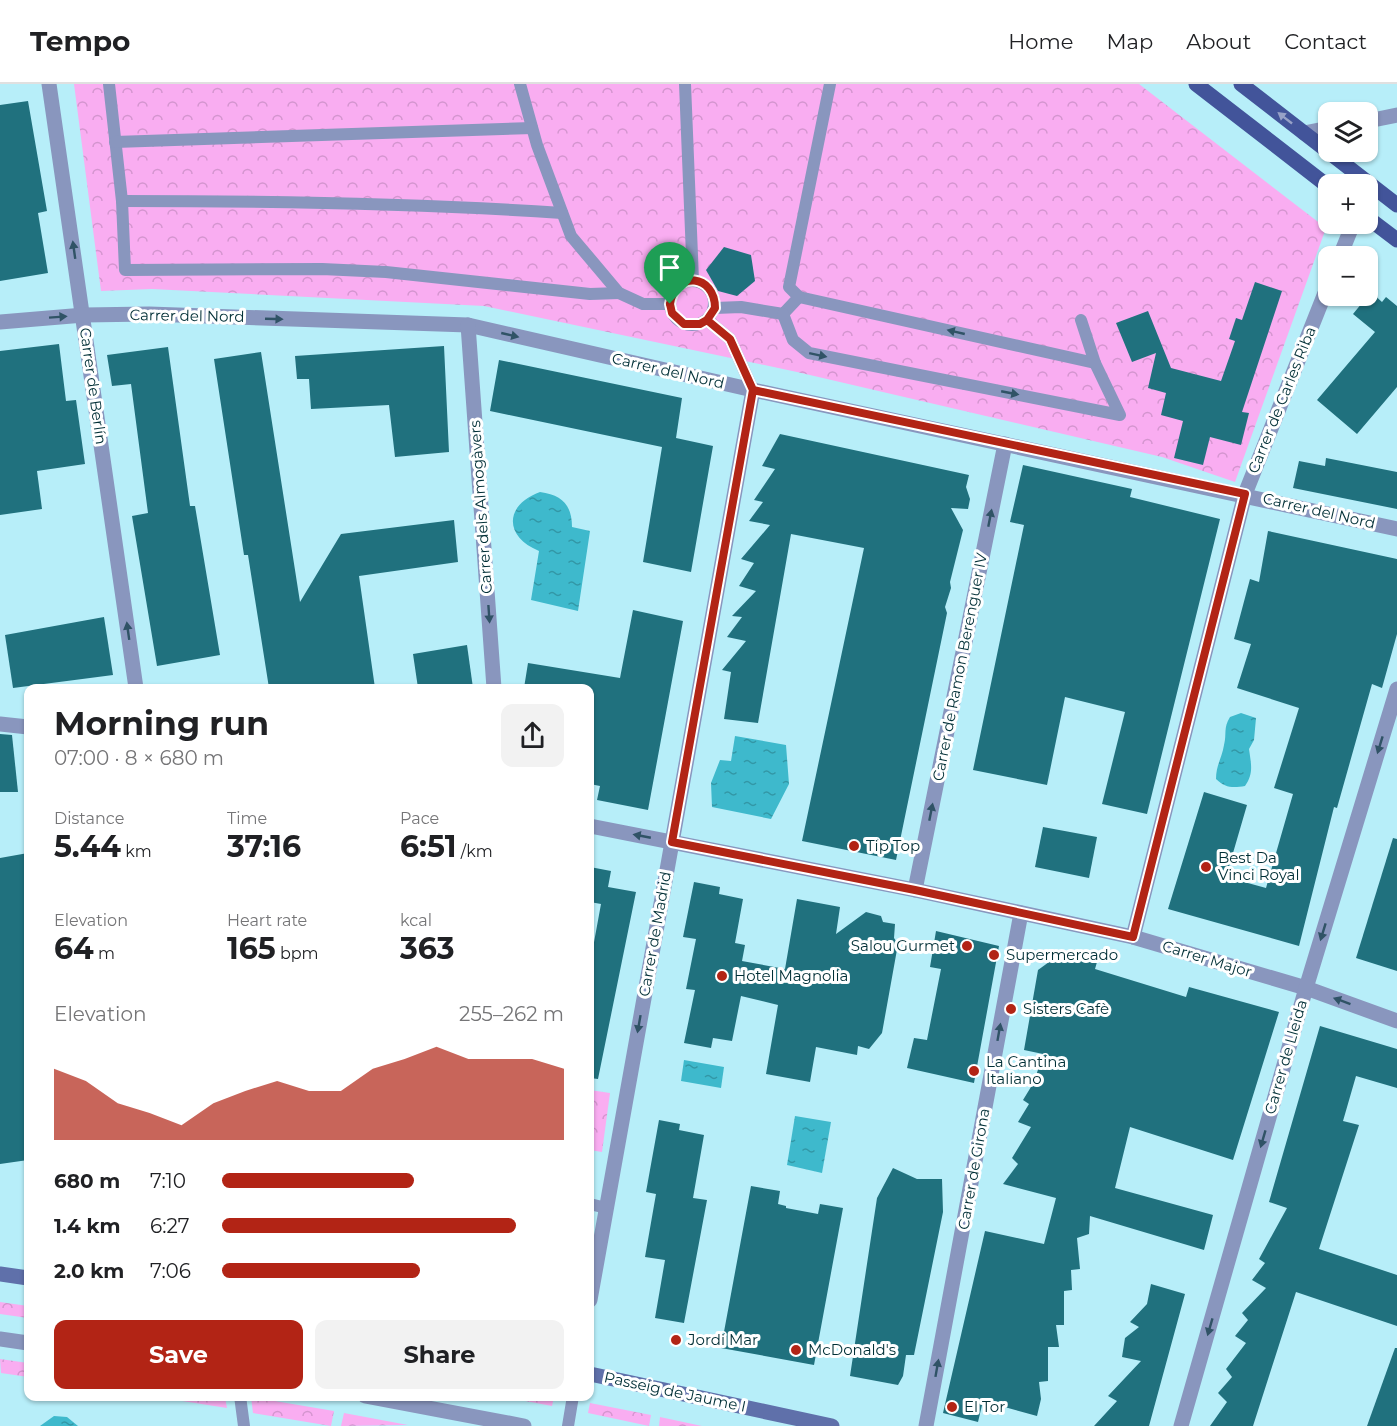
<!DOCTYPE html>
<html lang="en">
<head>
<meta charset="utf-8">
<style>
	body { margin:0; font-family:Montserrat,sans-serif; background:#f2f2f2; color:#202124; height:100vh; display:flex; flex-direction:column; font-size:22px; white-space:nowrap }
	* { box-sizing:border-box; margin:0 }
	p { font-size:20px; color:#757577 }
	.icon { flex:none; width:33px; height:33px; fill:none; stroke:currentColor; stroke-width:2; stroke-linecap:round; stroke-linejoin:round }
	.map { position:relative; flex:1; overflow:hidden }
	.drawer { position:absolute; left:24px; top:600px; width:570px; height:717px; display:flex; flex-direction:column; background:#fff; border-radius:12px; box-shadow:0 2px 4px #0004 }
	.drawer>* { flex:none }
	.controls { position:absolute; left:1318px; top:18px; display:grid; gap:12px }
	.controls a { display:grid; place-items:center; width:60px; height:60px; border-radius:12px; background:#fff; box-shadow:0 2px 4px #0004; font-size:30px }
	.pin { position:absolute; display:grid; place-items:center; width:51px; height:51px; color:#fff; margin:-62px -26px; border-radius:50% 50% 50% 0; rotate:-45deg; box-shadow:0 0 6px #0007 }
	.pin .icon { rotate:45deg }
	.round { display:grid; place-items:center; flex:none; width:63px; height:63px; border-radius:12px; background:#f2f2f2 }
	.overview { display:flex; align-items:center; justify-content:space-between; height:102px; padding:0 30px }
	h1 { font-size:33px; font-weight:700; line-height:45px }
	.stats { display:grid; grid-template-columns:repeat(3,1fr); gap:9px; height:102px; padding:6px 30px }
	.stats div { display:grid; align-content:center }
	.stats b { font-size:30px; font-weight:700 }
	.stats small { font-size:16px; font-weight:400 }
	.stats p { font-size:16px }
	.chart { height:168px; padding:12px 30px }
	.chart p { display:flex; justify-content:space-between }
	.chart svg { width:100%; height:108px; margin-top:6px; fill:#b22415; opacity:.7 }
	.cta { display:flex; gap:12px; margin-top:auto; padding:12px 30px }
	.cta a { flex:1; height:69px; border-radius:12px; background:#b22415; color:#fff; font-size:24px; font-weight:700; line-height:69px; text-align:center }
	.cta a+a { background:#f2f2f2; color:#202124 }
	ul { padding:0 30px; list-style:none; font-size:20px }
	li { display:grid; grid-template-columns:96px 72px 1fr; align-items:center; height:45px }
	li i { height:15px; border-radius:8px; background:#b22415 }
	header { display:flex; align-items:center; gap:36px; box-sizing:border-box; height:84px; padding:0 30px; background:#fff; border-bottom:2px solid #e0e0e0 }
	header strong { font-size:28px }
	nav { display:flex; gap:33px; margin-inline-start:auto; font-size:21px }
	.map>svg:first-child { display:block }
</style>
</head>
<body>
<header>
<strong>Tempo</strong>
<nav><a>Home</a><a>Map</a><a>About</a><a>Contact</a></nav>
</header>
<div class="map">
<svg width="1397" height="1342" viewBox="0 0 1397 1342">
	<defs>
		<pattern id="park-crowns" width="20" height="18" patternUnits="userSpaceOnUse" patternTransform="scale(1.5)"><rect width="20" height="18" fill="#f9adf1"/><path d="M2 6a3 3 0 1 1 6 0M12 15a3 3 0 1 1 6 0" fill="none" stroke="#d495cf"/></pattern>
		<pattern id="water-ripples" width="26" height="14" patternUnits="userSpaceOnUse" patternTransform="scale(1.5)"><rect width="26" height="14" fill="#3eb9cc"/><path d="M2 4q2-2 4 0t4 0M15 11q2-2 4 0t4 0" fill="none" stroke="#3297a6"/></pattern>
	</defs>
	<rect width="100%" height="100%" fill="#b7eef9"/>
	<g fill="url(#park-crowns)">
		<path d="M74,0h1065l187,144 -91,254 -73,-25 -365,-85 -313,-66 -332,-17 -51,2z"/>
		<path d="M590,1006l20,3 -8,59 -12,-2z"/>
		<path d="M0,1218l28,4v12l-28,-4z"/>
		<path d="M0,1275l28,4v14l-27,-4z"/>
		<path d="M163,1312l62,1 2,11 -64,-10z"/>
		<path d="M251,1313l83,14 -3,15 -78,-13z"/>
		<path d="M504,1313l50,-1v1l-2,9z"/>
		<path d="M590,1319l61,12 -2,11 -61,-13z"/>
		<path d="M344,1329l64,12 -67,1z"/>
		<path d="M660,1333l42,9h-43z"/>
	</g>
	<g fill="url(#water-ripples)">
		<path d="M540,408c22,3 32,13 32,35l18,4 -12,80 -47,-11 8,-49c-35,-14 -35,-46 1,-59z"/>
		<path d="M1241,629l15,5 -2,22 -5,9c2,15 5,24 -4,37 -12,2 -20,2 -29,-7 0,-14 6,-21 8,-34 3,-11 -1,-17 6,-28z"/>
		<path d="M735,652l51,9 3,39 -18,35 -59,-12 -1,-24 9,-23 11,1z"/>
		<path d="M684,976l40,7 -3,21 -40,-7z"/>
		<path d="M795,1032l36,6 -9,51 -35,-8z"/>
		<path d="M54,1332l13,1 11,9h-38z"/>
	</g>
	<g fill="#20717e">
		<path d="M28,17l19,110 -9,2 10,60 -48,8v-176z"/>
		<path d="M724,163l27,8 4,26 -18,15 -19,-5 -12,-21z"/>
		<path d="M1255,198l27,9 -40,121 7,1 -8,32 -31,-8 -7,28 -29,-7 9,-37 -22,-6 5,-22 -18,-5 8,-35 -24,9 -16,-39 32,-12 23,57 50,13 14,-40 -6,-2 7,-21 6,2z"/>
		<path d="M1371,208l11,10 4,-5 11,9v81l-40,47 -40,-34 58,-68 -22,-18z"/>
		<path d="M59,260l7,57 10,-1 9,64 -48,7 5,38 -42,6v-164z"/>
		<path d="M444,262l5,106 -54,5 -6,-52 -78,4 -2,-30h-12l-2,-23z"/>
		<path d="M168,263l22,159h5l25,149 -63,11 -25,-150 16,-3 -17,-129 -19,2 -5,-31z"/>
		<path d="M261,268l39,250 41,-68 113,-14 4,42 -99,14 16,112h-106l-21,-133h-4l-30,-196z"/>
		<path d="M499,276l183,38 -6,40 37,8 -22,126 -48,-10 19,-115 -172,-36z"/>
		<path d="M780,350l189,41 -3,12 4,12 -2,10 -17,-1 12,22 -13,52 1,6 -6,19 2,6 -51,247 -94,-19 62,-293 -73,-14 -33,189 -34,-4 7,-47 -9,-2 24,-29 -19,-4 15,-20 -10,-1 24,-25 -17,-5 15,-23 -13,-4 29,-34 -21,-4 14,-19 -9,-2 21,-31 -13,-3z"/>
		<path d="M1326,374l71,14v37l-104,-21 6,-27 26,5z"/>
		<path d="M1023,381l109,24 -2,8 90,22 -73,295 -45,-10 23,-92 -60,-15 -18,88 -74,-15 51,-245 -14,-3z"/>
		<path d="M1268,447l129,28v75l-15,54 -10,-4 -35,124 -3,-1 -35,139 -131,-37 36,-117 43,13 -21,72 40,11 27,-94 -19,-6 25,-80 -62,-20 14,-44 -17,-5 16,-60 9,3z"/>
		<path d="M633,526l50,11 -35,189 -51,-10 3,-14 -10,-2v-96h-66l4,-25 92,15z"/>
		<path d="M104,533l9,58 -100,13 -8,-53z"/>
		<path d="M467,561l6,43h-55l-5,-34z"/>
		<path d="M0,650l12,1 6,57h-18z"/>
		<path d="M1043,743l54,10 -8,41 -54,-11z"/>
		<path d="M1393,754l4,1v132l-41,-13z"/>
		<path d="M28,769v307l-28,4v-306z"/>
		<path d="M590,783l21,4 -3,16 28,5 -38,187 -8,-1v-114l11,-60 -11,-2z"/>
		<path d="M694,798l26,5 -1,7 24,5 -8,44 10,2 -3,16 43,8 12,-70 43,8 -4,27 30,-22 15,4 2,6 12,2 -1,14 4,6 -16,89 -13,16 -11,-3 -1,9 -41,-8 -6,35 -44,-8 12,-69 -37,-9 -9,45 -19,-3 -2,10 -27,-5 11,-53 -9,-1 10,-50 -13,-2z"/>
		<path d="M936,847l63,15 -25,137 -67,-15 7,-30 13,2 14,-71 -11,-2z"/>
		<path d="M1060,870l37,8 -2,7 91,28 3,-10 90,25 -46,148 -103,-33 -15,61 98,27 -9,35 -114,-34 -1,18 -12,4 3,31 -9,1 1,20 -8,1v34h-8l3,22h-11v34l-9,1 2,17 -4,17 -54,-15 -5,21 -35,-9 42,-182 59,13 12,-46 -53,-14 15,-20 -6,-6 19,-31 -13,-5 11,-18 -6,-4 11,-18 9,-28 -19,-4 14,-80z"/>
		<path d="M1320,942l77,23v39l-41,-12 -13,45 16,4 -40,124 78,26v51l-101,-34 -43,134h-43l17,-24 -9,-9 14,-16 -6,-8 20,-26 -11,-7 13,-16 -6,-7 24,-25 -14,-8 13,-17 -6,-4 28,-51 -18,-6z"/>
		<path d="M659,1036l21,4 -1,6 25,5 -11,63 14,2 -23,123 -29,-5 10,-58 -20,-3 11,-63 -10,-2z"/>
		<path d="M893,1084l24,11h25l1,33 -29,143h-8l-3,21 -5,9 -48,-9 27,-178z"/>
		<path d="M751,1102l29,5 -2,13 8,2v2l32,6 2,-10 23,4 -29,157 -93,-17z"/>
		<path d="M1151,1200l34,10 -36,132h-55l23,-25 -9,-5 33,-35 -19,-4 3,-19 14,-11 -9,-5 17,-18z"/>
		<path d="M1395,1264h2v78h-30z"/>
	</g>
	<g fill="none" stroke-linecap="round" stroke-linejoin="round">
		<g stroke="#8996be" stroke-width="12">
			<path d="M109,0l13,117 3,69 197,-1 64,3 204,22 29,-1"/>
			<path d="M520,0l17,61 34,91 48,57 24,11h27"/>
			<path d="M685,0l8,196"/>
			<path d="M115,58l417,-14"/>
			<path d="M122,117c147,0 294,2 440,12"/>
			<circle cx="692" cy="219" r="22"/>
			<path d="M799,213l296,66"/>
			<path d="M715,224l26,-1 42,7 16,-17 -10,-10 41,-203"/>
			<path d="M783,230l10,26 16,13 311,62 -25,-52 -14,-43"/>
			<path d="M707,236l23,19 23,51"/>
			<path d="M590,1120l16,4"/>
			<path d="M240,1312l4,30"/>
			<path d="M568,1342l5,-30"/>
		</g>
		<g stroke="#8996be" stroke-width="15">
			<path d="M49,0l87,604"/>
			<path d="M1368,37l29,-6"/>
			<path d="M1304,49l25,-5"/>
			<path d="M1340,172l13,-32"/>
			<path d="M0,238l84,-7 65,-1 319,11 285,65 644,139"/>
			<path d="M468,241l26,363"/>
			<path d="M0,640l28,3"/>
			<path d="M590,742l325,64 218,47 173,51 91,33"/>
			<path d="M915,806l90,-446"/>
			<path d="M1133,853l112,-443 84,-211"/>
			<path d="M590,1216l163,-910"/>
			<path d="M0,1255l28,4"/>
			<path d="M365,1312l159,30"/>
			<path d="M926,1342l95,-513"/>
			<path d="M1181,1342l125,-438 91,-299"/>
		</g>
		<g stroke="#5f70aa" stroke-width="15">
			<path d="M0,1190l28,4"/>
			<path d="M590,1290l242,52"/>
		</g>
		<g stroke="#42549a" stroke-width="15">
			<path d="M1196,0l133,103"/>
			<path d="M1241,0l156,121"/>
			<path d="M1368,134l29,22"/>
		</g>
	</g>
	<defs><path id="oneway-solid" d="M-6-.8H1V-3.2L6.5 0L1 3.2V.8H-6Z" transform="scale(1.5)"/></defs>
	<use fill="#97a1c7" href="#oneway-solid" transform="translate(1285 34) rotate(-142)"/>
	<g fill="#305366">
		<use href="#oneway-solid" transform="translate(74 166) rotate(-98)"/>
		<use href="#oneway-solid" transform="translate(58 233) rotate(-4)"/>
		<use href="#oneway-solid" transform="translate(274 235) rotate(2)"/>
		<use href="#oneway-solid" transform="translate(956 248) rotate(-167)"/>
		<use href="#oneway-solid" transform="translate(510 251) rotate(13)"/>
		<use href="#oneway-solid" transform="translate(818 271) rotate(12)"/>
		<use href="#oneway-solid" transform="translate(1010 309) rotate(11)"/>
		<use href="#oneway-solid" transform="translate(990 434) rotate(-79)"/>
		<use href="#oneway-solid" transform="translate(489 530) rotate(86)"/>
		<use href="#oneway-solid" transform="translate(128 547) rotate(-98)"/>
		<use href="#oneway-solid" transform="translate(1380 661) rotate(107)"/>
		<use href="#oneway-solid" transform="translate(931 728) rotate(-79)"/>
		<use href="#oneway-solid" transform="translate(642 752) rotate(-169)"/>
		<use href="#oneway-solid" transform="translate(1323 848) rotate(107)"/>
		<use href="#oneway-solid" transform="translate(1342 917) rotate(-160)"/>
		<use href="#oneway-solid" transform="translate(639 940) rotate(100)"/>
		<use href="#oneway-solid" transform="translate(999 948) rotate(-80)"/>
		<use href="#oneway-solid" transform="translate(1263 1055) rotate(106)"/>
		<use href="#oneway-solid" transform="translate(1210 1243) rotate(106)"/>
		<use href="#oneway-solid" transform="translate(937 1284) rotate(-80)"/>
	</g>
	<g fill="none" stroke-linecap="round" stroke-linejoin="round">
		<defs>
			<path id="route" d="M670,220l2,9 12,11h16l7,-4 23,19 23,51 -81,452 243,48 218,47 112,-443 -492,-104 -23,-51 -23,-19 8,-12c0,-34 -40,-38 -45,-4"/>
		</defs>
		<use href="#route" stroke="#fff" stroke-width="12"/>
		<use href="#route" stroke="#b22415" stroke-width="8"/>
	</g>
	<g fill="#b22415" stroke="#fff" stroke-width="2">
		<circle cx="854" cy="762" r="6"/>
		<circle cx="1206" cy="783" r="6"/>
		<circle cx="967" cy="862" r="6"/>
		<circle cx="994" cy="871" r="6"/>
		<circle cx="722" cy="892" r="6"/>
		<circle cx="1011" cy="925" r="6"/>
		<circle cx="974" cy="987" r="6"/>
		<circle cx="676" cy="1256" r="6"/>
		<circle cx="796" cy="1266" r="6"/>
		<circle cx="952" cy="1323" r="6"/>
	</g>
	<g text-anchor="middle" stroke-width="6" stroke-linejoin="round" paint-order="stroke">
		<g font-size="15" fill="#002f36" stroke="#fff">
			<text transform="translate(187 232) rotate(1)" y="5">Carrer del Nord</text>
			<text transform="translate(668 287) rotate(13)" y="5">Carrer del Nord</text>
			<text transform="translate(93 302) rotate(82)" y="5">Carrer de Berlín</text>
			<text transform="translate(1282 316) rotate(-68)" y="5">Carrer de Carles Riba</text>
			<text transform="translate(481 423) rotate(-94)" y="5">Carrer dels Almogàvers</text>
			<text transform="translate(1319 427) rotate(13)" y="5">Carrer del Nord</text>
			<text transform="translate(960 583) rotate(-79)" y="5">Carrer de Ramon Berenguer IV</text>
			<text transform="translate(655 850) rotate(-80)" y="5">Carrer de Madrid</text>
			<text transform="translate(1207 875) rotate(17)" y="5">Carrer Major</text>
			<text transform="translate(1286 973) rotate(-74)" y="5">Carrer de Lleida</text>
			<text transform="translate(974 1085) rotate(-80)" y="5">Carrer de Girona</text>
			<text transform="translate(675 1308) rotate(12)" y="5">Passeig de Jaume I</text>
		</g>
		<g font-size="15" fill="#002f36" stroke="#fff" text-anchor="start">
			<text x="866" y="767">Tip Top</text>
			<text x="1218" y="779">Best Da<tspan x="1218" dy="17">Vinci Royal</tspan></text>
			<text x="955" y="867" text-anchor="end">Salou Gurmet</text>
			<text x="1006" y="876">Supermercado</text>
			<text x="734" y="897">Hotel Magnolia</text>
			<text x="1023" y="930">Sisters Cafè</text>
			<text x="986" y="983">La Cantina<tspan x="986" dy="17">Italiano</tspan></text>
			<text x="688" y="1261">Jordi Mar</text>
			<text x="808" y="1271">McDonald's</text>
			<text x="964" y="1328">El Tor</text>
		</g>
	</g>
</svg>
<div class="controls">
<a><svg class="icon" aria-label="layers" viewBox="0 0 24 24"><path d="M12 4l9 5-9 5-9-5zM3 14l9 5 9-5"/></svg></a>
<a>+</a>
<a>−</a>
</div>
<div class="pin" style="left:670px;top:220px;background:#1e9e55"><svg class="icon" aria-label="arrive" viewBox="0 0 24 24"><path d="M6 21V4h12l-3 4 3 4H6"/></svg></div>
<section class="drawer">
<div class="overview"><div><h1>Morning run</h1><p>07:00 · 8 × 680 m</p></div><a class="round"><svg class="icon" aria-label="share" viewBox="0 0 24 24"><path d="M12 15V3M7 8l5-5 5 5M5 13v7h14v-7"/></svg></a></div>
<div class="stats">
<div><p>Distance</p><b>5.44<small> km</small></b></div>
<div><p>Time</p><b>37:16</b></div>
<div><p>Pace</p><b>6:51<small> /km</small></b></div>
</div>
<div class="stats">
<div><p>Elevation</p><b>64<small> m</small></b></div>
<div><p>Heart rate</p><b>165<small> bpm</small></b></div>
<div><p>kcal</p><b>363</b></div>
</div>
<div class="chart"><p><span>Elevation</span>255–262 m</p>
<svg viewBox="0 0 160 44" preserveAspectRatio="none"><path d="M0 44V15L10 20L20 29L30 33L40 38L50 29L60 24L70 20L80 24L90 24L100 15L110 11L120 6L130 11L140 11L150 11L160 15V44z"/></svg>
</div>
<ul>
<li><b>680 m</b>7:10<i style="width:56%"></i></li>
<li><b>1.4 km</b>6:27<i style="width:86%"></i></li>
<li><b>2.0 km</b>7:06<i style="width:58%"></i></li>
</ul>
<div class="cta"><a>Save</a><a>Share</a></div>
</section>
</div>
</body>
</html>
